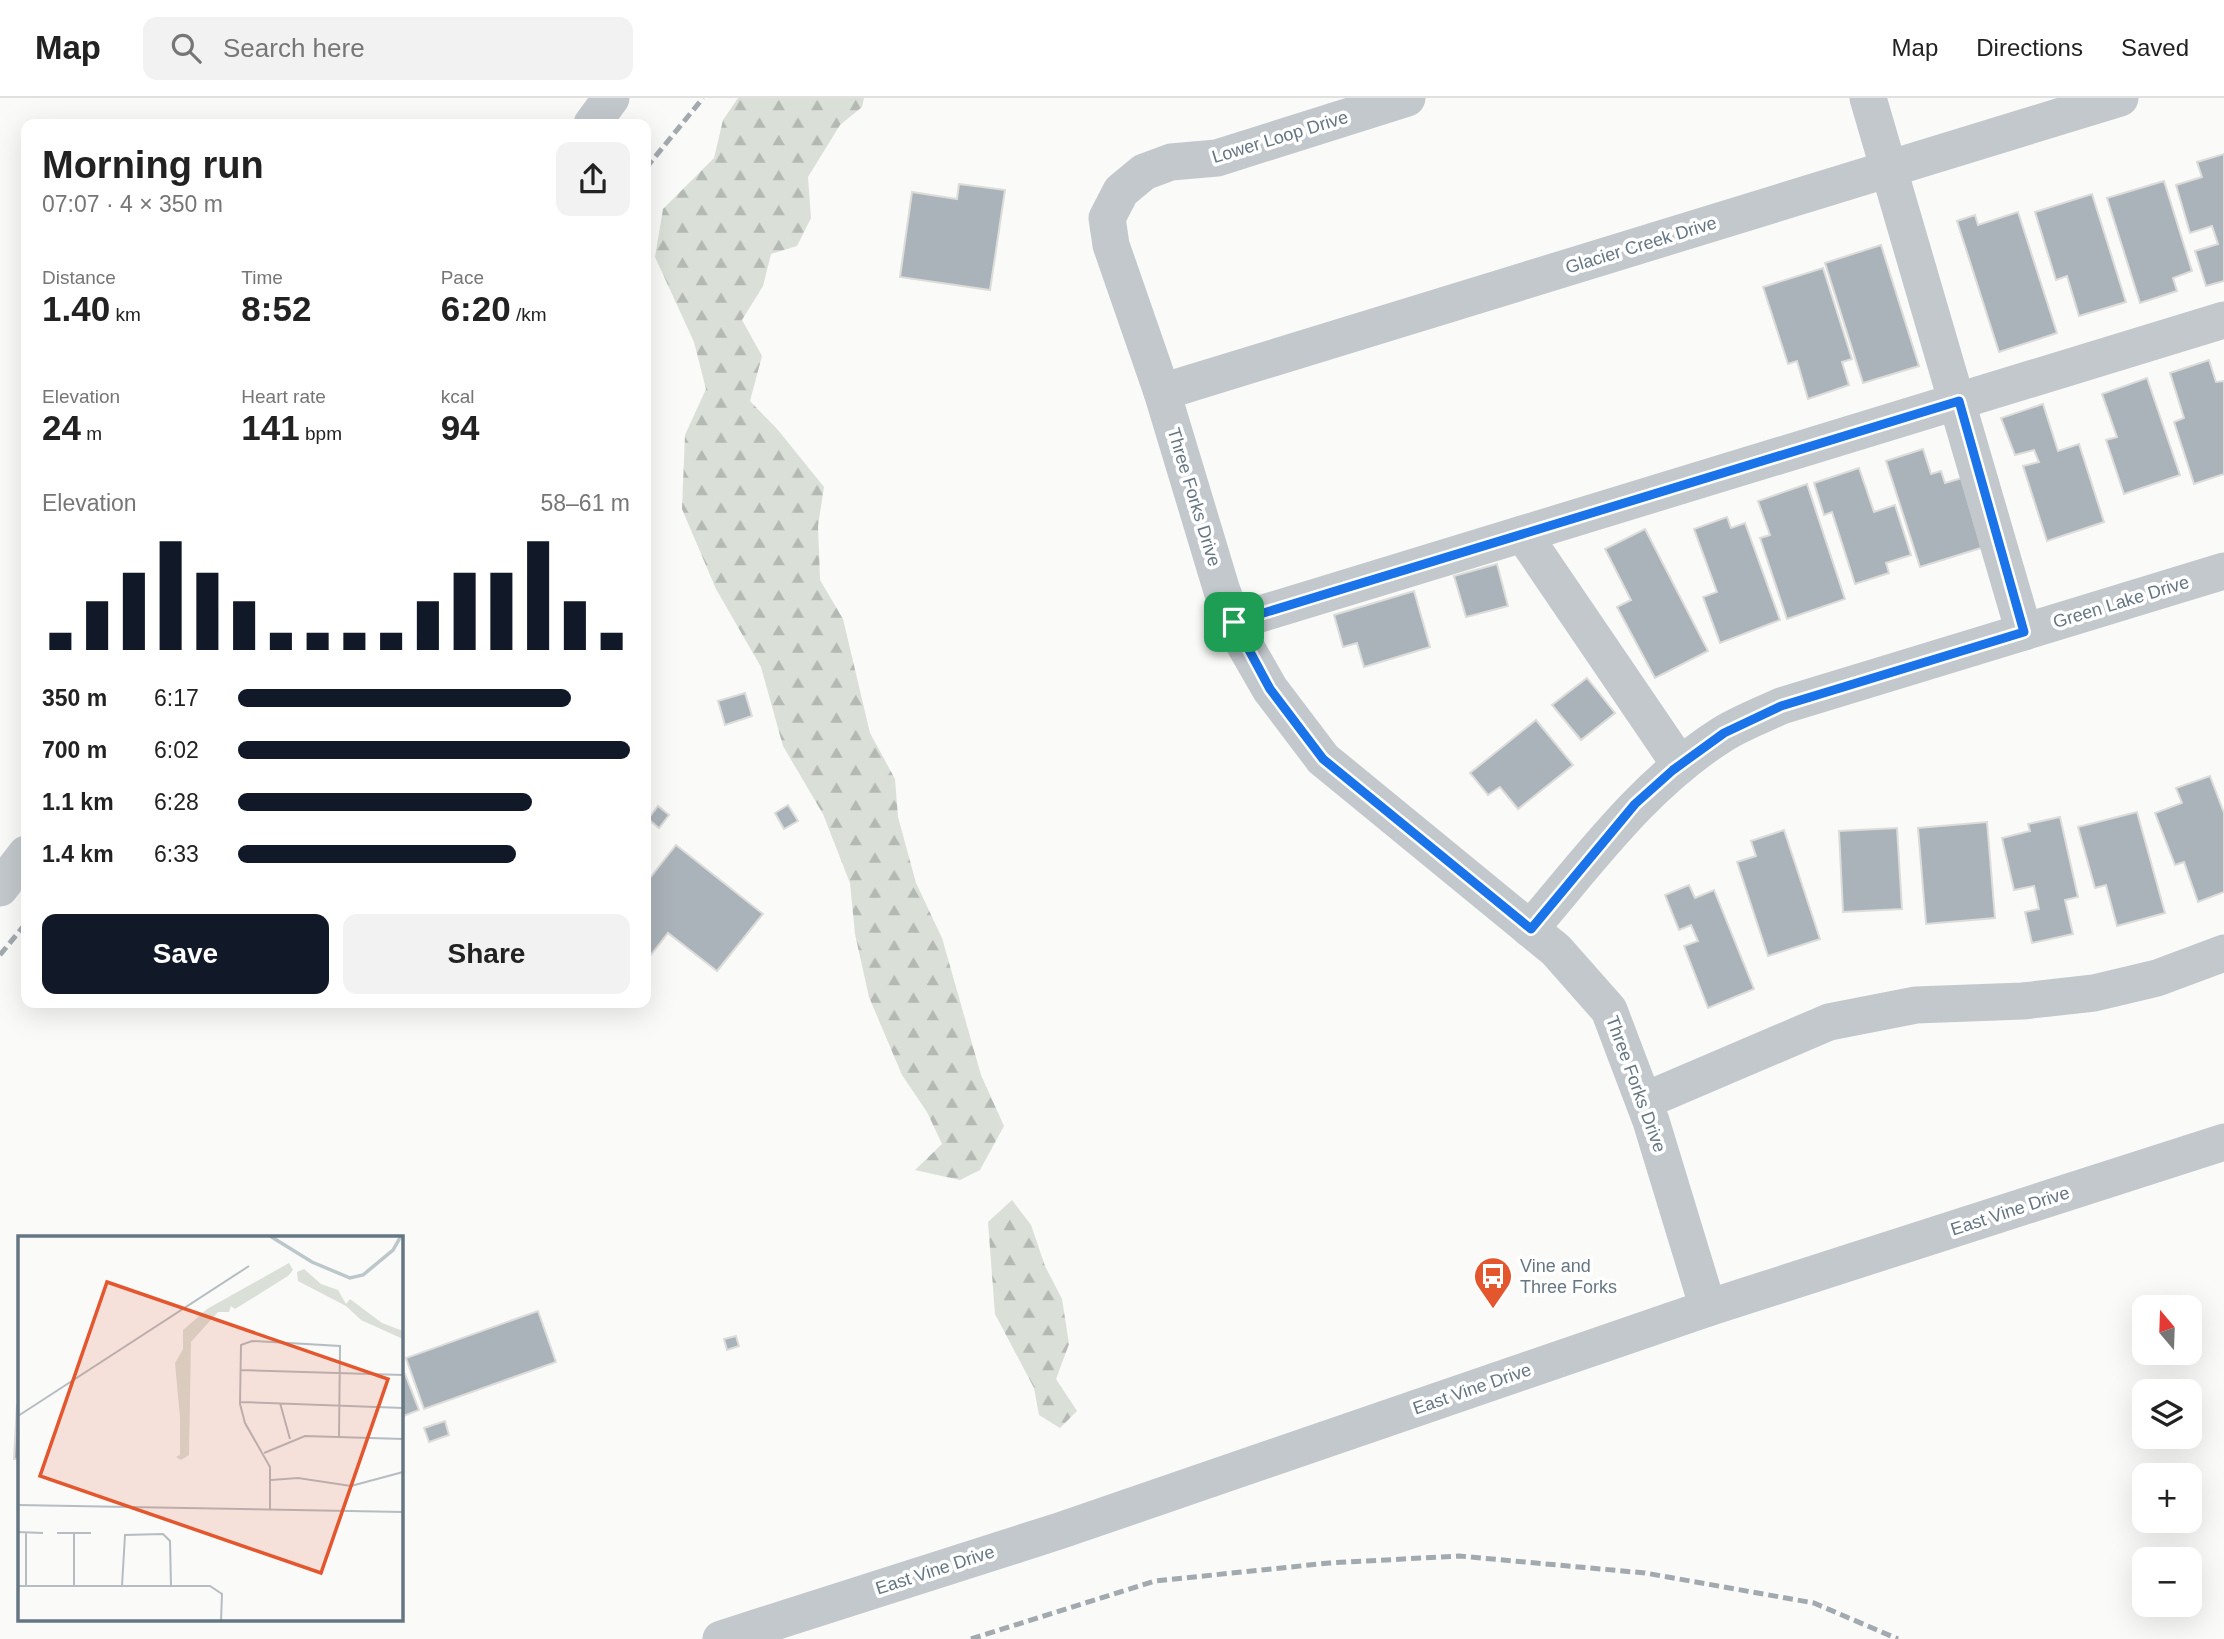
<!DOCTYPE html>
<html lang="en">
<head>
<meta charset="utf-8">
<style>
	body { margin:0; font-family:Arial,sans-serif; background:#f2f2f2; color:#222; height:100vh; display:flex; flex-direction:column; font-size:26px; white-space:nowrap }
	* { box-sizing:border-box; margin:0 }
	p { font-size:23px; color:#767676 }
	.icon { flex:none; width:38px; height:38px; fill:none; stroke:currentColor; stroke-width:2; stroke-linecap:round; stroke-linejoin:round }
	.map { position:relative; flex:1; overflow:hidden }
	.side { position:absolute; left:21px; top:21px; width:630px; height:889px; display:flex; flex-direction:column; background:#fff; border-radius:14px; box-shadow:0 7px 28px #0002 }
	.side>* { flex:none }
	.needle { width:46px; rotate:341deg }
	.fabs { position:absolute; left:2132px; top:1197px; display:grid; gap:14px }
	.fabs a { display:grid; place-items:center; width:70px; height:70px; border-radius:14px; background:#fff; box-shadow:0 7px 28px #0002; font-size:35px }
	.pin { position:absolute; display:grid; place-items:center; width:60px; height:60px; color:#fff; margin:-30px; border-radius:14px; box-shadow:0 4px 10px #0006 }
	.round { display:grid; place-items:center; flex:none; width:74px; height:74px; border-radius:14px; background:#f2f2f2 }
	.summary { display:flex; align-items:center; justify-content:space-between; height:119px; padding:0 21px }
	h1 { font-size:38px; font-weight:700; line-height:52px }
	.figures { display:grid; grid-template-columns:repeat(3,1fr); gap:10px; height:119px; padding:7px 21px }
	.figures div { display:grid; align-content:center }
	.figures b { font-size:35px; font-weight:700 }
	.figures small { font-size:19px; font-weight:400 }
	.figures p { font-size:19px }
	.chart { height:196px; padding:14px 21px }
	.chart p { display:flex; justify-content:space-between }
	.chart svg { width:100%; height:126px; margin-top:7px; stroke:#111827; stroke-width:6 }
	.cta { display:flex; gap:14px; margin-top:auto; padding:14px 21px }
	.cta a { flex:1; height:80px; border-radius:14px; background:#111827; color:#fff; font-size:28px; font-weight:700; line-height:80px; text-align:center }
	.cta a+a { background:#f2f2f2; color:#222 }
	ul { padding:0 21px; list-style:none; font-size:23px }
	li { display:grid; grid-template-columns:112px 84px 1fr; align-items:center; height:52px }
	li i { height:18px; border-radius:9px; background:#111827 }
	header { display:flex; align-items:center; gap:42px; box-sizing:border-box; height:98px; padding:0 35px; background:#fff; border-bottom:2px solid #e0e0e0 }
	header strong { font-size:33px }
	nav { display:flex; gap:38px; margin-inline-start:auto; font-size:24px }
	.search { width:490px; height:63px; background:#f2f2f2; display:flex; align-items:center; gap:18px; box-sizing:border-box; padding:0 24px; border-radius:14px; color:#767676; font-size:26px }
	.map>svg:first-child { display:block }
</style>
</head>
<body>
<header>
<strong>Map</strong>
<div class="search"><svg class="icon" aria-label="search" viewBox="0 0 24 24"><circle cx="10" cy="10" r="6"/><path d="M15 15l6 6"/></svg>Search here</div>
<nav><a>Map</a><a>Directions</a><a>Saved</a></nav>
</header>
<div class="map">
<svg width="2224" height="1541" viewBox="0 0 2224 1541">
	<defs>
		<pattern id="forest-firs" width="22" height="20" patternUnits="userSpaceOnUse" patternTransform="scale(1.75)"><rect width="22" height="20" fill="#dadfd7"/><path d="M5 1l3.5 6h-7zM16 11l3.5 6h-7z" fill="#b4b9b4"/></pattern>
	</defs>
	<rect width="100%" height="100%" fill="#fafaf8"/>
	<g fill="url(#forest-firs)">
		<path d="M738,0h126l-2,9 -22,18 -32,52 3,41 -14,28 -26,8 -8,32 -21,34 20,36 -12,45 28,29 46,57 -6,39 2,54 23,39 27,114 25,46 3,38 18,66 26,55 39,137 23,51 -24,44 -20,10 -45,-10 27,-26 -15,-32 -25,-37 -33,-78 -14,-63 -5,-51 -27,-69 -40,-68 -22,-79 -45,-78 -34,-80 3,-74 21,-46 -12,-47 -39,-85 8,-48 51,-51 9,-38z"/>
		<path d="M1012,1102l19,25 14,41 17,33 7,45 -13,35 21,32 -17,17 -21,-13 -5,-27 -39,-74 -7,-92z"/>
	</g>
	<g fill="#aab3b9" stroke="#dcdcda" stroke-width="2">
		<path d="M2224,56v127l-18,5 -11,-35 23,-7 -6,-18 -22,7 -14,-48 26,-8 -5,-15z"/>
		<path d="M2164,83l28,90 -19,7 4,13 -37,12 -33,-105z"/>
		<path d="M959,86l46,6 -15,100 -90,-13 12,-85 45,7z"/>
		<path d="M2092,96l34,108 -47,14 -12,-40 -11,4 -21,-68z"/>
		<path d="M2018,114l39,121 -58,19 -42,-131 18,-6 3,10z"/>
		<path d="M1881,147l38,121 -56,17 -38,-120z"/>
		<path d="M1823,170l29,91 -10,3 7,23 -41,14 -11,-38 -9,3 -25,-77z"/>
		<path d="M2209,262l7,22 8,-1v93l-30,10 -20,-62 10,-4 -14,-45z"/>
		<path d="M2147,280l33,97 -56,19 -18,-54 11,-3 -15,-43z"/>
		<path d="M2043,306l15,47 21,-7 25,78 -57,19 -24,-75 16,-4 -5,-12 -19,5 -14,-37z"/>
		<path d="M1923,351l8,25 10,-3 4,12 17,-5 22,69 -64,20 -34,-106z"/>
		<path d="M1859,370l15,44 21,-7 16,50 -25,8 3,10 -34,11 -23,-72 -8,3 -10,-32z"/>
		<path d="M1807,386l38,115 -58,20 -27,-81 10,-3 -12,-34z"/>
		<path d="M1727,419l4,11 14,-5 35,97 -60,23 -17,-46 14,-5 -23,-63z"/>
		<path d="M1645,431l63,122 -53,27 -38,-71 14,-7 -26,-51z"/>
		<path d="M1497,466l11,42 -42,11 -12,-41z"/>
		<path d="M1414,493l16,56 -66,20 -7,-24 -14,4 -9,-32z"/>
		<path d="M1587,580l28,35 -34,27 -29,-35z"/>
		<path d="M745,595l7,23 -27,9 -7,-24z"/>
		<path d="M1536,622l37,45 -55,44 -18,-22 -12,8 -18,-22z"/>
		<path d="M2210,678l14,37v79l-26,10 -14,-40 -9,3 -20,-52 27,-10 -6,-15z"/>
		<path d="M788,707l10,16 -14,8 -9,-16z"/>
		<path d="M658,708l11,9 -10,13 -11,-9z"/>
		<path d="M2137,714l28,101 -48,13 -11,-41 -11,3 -17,-61z"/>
		<path d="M2060,719l18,80 -13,3 8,34 -41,9 -7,-31 14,-3 -5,-23 -20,4 -12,-52 28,-7 -2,-7z"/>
		<path d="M1987,724l8,96 -69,6 -8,-96z"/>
		<path d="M1897,730l5,81 -59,3 -4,-81z"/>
		<path d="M1784,732l36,109 -52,17 -31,-94 19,-6 -5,-15z"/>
		<path d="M676,747l87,69 -46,57 -49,-38 -22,28v-78z"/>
		<path d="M1689,787l6,13 19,-8 40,99 -46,19 -24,-62 14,-5 -7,-16 -12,5 -14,-35z"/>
		<path d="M538,1213l18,51 -132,47 -18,-51z"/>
		<path d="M736,1238l3,10 -12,4 -3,-11z"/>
		<path d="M405,1276l14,36 -18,7v-41z"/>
		<path d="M17,1307h2v54h-5z"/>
		<path d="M445,1323l4,14 -20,7 -5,-14z"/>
	</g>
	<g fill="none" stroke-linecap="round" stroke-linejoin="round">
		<g stroke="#c3c8cc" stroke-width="37">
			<path d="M1407,0l-190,60 -46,4 -27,10 -23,19 -14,27 4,27 51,147 60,199 17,44 31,54 53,70 233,191 53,60 42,111 57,187"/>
			<path d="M1868,0l156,534"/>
			<path d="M592,26l19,-26"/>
			<path d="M1162,294l958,-294"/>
			<path d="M1523,436l157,231"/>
			<path d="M1234,524l990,-302"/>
			<path d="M0,790l26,-34"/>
			<path d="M1530,831c60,-70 114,-145 193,-195 18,-11 39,-19 58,-28l443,-135"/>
			<path d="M1644,1003l185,-79 87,-17 107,-4 71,-8 63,-15 67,-25"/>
			<path d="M721,1541l338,-108 649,-223 516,-166"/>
		</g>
		<g stroke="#a2aab0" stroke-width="5" stroke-dasharray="10 5" stroke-linecap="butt">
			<path d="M646,70l57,-70"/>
			<path d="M0,857l26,-32"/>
			<path d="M971,1541l184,-58 174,-18 130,-7 186,17 169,30 84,36"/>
		</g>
	</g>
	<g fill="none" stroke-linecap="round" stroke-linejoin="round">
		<defs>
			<path id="route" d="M1959,303l65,231 -243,74 -57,27 -51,37 -38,34 -104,125 -208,-170 -53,-70 -36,-67z"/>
		</defs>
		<use href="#route" stroke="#fff" stroke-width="14"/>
		<use href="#route" stroke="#1a73e8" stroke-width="9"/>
	</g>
	<defs>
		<symbol id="bus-pin" viewBox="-11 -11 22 30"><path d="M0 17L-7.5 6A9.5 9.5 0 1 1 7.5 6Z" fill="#e4572e" stroke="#fff"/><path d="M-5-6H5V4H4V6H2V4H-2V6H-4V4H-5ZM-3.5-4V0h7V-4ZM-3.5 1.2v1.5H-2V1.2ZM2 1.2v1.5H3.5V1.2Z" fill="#fff"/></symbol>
	</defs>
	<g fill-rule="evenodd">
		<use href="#bus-pin" x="1471" y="1156" width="44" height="60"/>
	</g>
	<g text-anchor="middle" stroke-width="7" stroke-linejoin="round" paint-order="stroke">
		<g font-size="18" fill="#657683" stroke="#fff">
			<text transform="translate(1280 39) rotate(-17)" y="6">Lower Loop Drive</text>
			<text transform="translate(1641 147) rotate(-17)" y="6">Glacier Creek Drive</text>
			<text transform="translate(1194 399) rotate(73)" y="6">Three Forks Drive</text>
			<text transform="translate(2121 504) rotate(-17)" y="6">Green Lake Drive</text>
			<text transform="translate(1636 986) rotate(70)" y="6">Three Forks Drive</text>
			<text transform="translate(2010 1113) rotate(-18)" y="6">East Vine Drive</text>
			<text transform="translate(1472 1291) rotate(-19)" y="6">East Vine Drive</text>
			<text transform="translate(935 1472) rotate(-18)" y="6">East Vine Drive</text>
		</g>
		<g font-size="18" fill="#657683" stroke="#fff" text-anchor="start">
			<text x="1520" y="1174">Vine and<tspan x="1520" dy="21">Three Forks</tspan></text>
		</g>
	</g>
	<g transform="translate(18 1138)">
		<rect width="385" height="385" fill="#fafaf8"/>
		<path d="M271,27l4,7 -5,6 -53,33 -4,-3 -2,6h-11l-27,30 -2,113 -8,5 -5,-3 4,-2v-37l-5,-55 8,-14v-19l24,-21zM286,33l17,15 17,6 8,14 4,-5 32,24 21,8v8l-42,-19 -15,-14 -48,-25 -1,-9z" fill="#dadfd7"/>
		<path fill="none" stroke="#bbc7cb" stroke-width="3.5" d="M252,0l42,26 38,16 13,-3 30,-25 8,-14"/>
		<path fill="none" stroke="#b5bdc2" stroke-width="2" d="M223,134l162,5M222,166l163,6M262,167l10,36M0,180l231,-150M246,217l41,-17 98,3M253,244l27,-2 53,8 52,-14M0,269l385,7M252,273v-42l-25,-44 -5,-19 1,-59 11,-4 88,5 -1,91M0,296l25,1M39,297h34M0,350h192l12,8 -1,27M8,350v-54M56,350v-53M104,350l3,-51 38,-1 7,7 1,45"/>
		<path fill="#e4572e" fill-opacity="0.15" stroke="#e4572e" stroke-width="3.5" d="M89,46l281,97 -67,194 -281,-97z"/>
		<rect width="385" height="385" fill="none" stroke="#657683" stroke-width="3.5"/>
	</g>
</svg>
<div class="fabs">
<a><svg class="needle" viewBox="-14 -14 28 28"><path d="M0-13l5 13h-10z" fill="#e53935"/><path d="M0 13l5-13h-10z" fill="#767676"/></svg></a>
<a><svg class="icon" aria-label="layers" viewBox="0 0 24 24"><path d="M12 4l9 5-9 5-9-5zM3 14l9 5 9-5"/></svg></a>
<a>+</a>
<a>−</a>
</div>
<div class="pin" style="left:1234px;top:524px;background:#1e9e55"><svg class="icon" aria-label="arrive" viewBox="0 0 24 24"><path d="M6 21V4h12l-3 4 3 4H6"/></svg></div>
<section class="side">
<div class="summary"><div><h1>Morning run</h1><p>07:07 · 4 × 350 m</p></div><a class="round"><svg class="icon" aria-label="share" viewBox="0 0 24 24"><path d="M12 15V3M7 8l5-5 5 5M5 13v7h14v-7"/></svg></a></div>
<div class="figures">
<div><p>Distance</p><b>1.40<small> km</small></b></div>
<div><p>Time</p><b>8:52</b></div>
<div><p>Pace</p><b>6:20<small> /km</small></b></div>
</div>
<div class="figures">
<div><p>Elevation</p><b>24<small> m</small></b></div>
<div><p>Heart rate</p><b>141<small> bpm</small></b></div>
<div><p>kcal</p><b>94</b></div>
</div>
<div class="chart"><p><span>Elevation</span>58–61 m</p>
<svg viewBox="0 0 160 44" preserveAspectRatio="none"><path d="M5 44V38M15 44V27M25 44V17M35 44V6M45 44V17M55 44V27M65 44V38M75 44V38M85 44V38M95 44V38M105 44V27M115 44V17M125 44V17M135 44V6M145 44V27M155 44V38"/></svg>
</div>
<ul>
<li><b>350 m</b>6:17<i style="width:85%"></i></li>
<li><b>700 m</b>6:02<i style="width:100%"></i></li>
<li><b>1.1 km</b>6:28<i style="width:75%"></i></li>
<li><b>1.4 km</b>6:33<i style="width:71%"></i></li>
</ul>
<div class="cta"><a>Save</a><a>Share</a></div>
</section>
</div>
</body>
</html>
